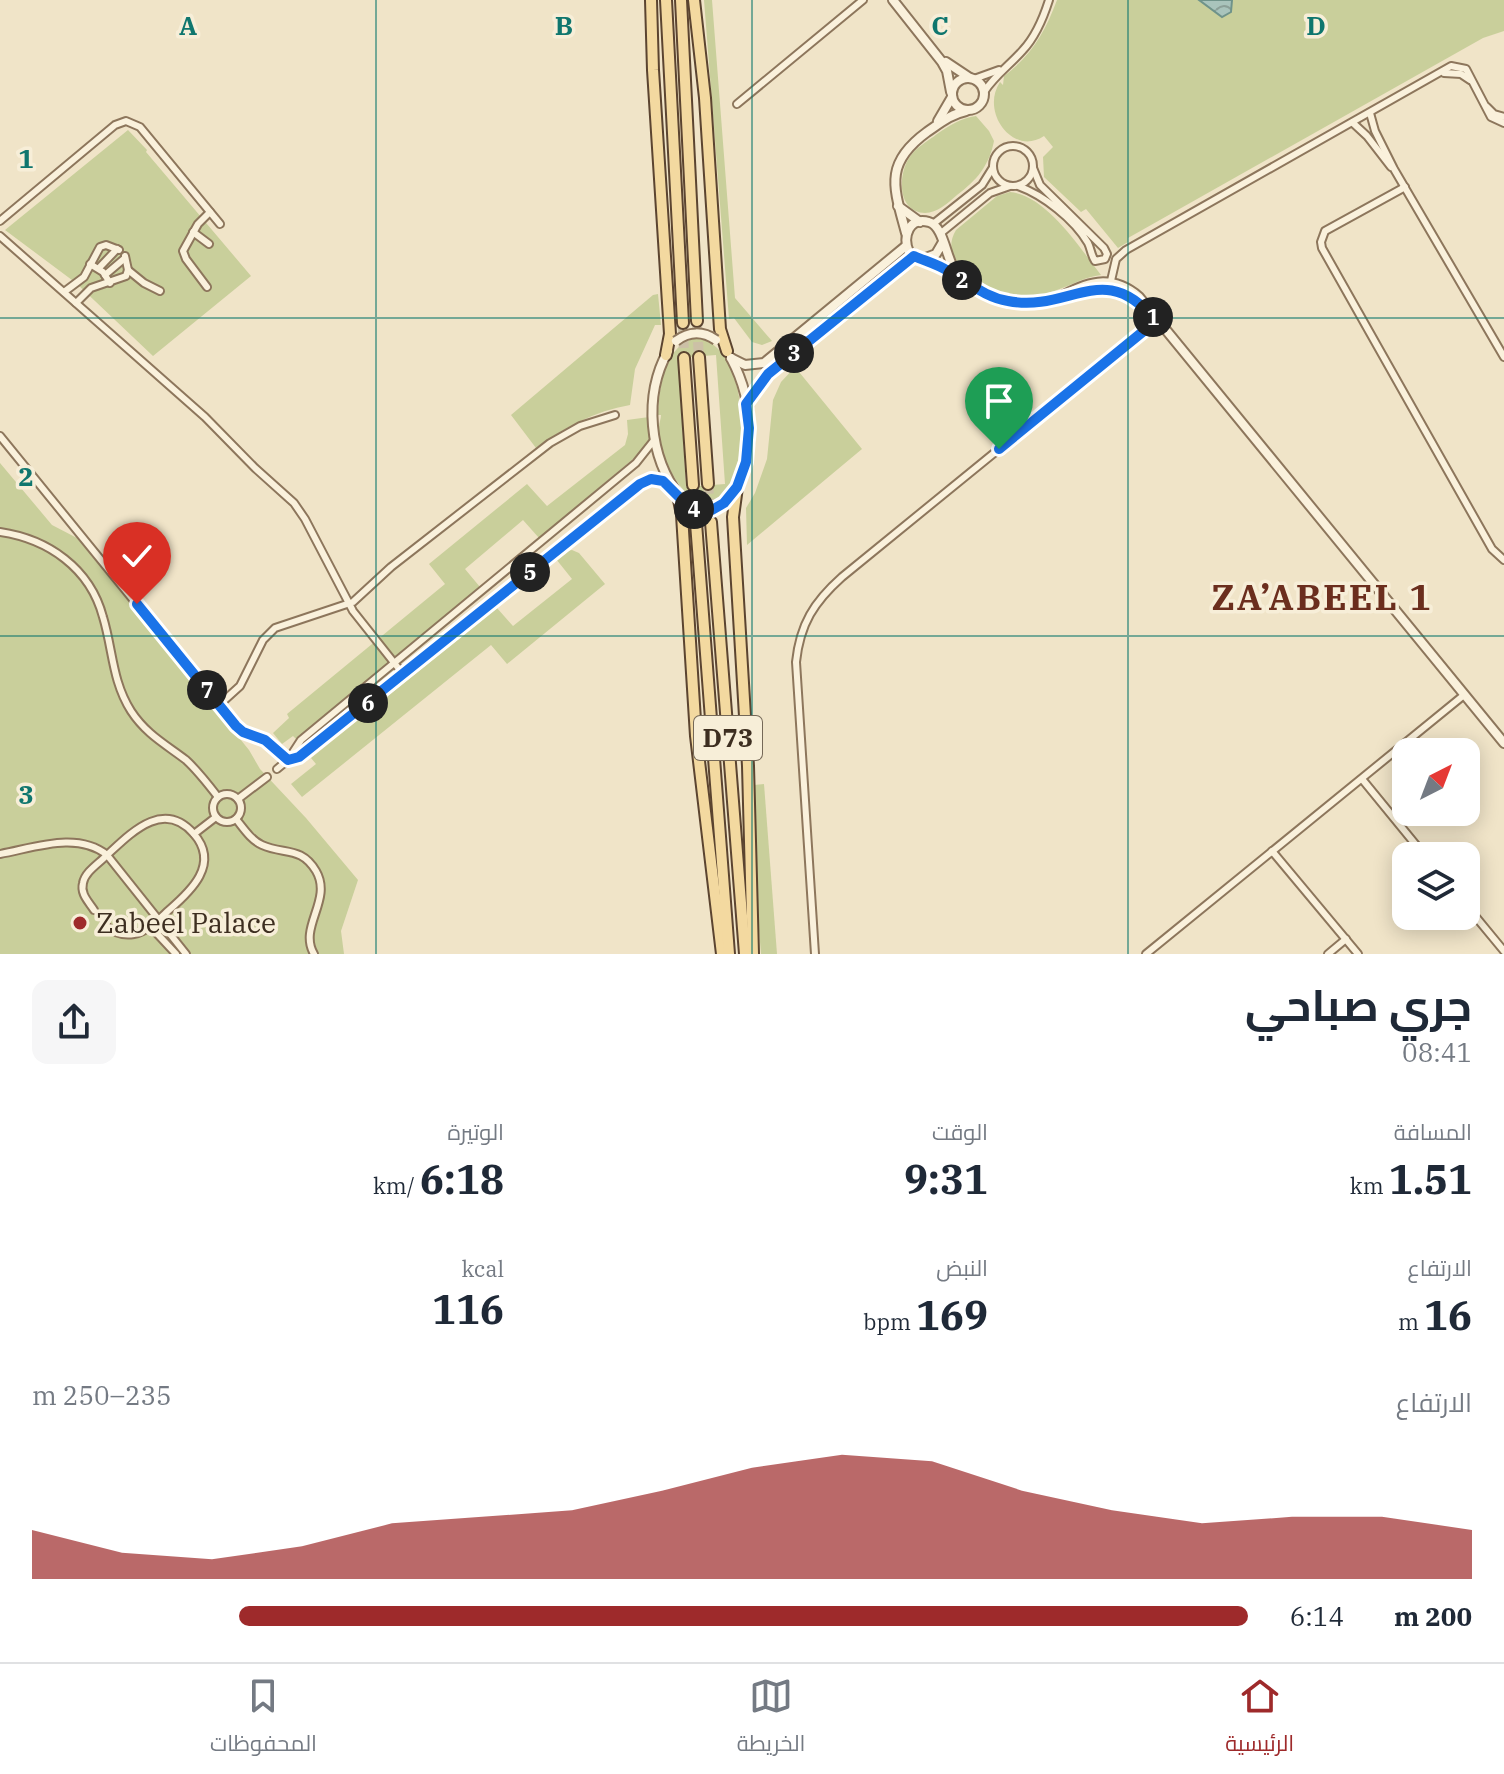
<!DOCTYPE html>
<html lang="ar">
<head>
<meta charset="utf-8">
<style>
	body { margin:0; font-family:"IBM Plex Serif",Cairo,serif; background:#f6f6f7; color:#1f2937; direction:rtl; height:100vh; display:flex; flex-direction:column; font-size:30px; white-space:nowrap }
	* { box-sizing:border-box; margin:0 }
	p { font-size:26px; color:#747a83 }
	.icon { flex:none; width:44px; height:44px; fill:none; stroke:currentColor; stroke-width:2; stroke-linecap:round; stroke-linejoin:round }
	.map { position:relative; height:954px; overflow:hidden; direction:ltr }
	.sheet { display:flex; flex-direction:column; background:#fff; flex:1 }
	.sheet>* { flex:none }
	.needle { width:52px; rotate:42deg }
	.tools { position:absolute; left:1392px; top:738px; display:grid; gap:16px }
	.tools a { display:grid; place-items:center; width:88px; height:88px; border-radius:16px; background:#fff; box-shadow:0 4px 20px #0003; font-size:40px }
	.pin { position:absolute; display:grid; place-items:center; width:68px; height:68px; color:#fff; margin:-82px -34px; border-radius:50% 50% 50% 0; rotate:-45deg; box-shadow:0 0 8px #0007 }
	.pin .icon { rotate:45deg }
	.km { position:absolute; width:40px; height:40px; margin:-20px; border-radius:50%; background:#222; color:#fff; font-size:22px; line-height:40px; text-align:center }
	.round { display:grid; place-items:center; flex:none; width:84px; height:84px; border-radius:16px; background:#f6f6f7 }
	.summary { display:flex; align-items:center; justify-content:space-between; height:136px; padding:0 32px }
	h1 { font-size:44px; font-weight:700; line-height:60px }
	.stats { display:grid; grid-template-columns:repeat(3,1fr); gap:12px; height:136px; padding:8px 32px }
	.stats div { display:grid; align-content:center }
	.stats b { font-size:40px; font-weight:700 }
	.stats small { font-size:22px; font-weight:400 }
	.stats p { font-size:22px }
	.chart { height:224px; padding:16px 32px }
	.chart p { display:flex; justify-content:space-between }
	.chart svg { width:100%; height:144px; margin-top:8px; fill:#9e2a2b; opacity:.7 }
	ul { padding:0 32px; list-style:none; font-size:26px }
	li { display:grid; grid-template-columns:128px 96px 1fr; align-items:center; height:60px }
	li i { height:20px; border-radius:10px; background:#9e2a2b }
	.dock { display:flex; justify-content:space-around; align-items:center; height:112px; border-top:2px solid #e0e1e3; background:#fff; font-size:22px; color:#747a83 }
	.dock a { display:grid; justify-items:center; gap:4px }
	.dock .on { color:#9e2a2b }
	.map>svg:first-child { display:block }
</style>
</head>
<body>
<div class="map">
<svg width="1504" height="954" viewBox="0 0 1504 954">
	<defs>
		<pattern id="water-waves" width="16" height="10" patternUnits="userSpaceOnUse" patternTransform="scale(2)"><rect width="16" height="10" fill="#a9c4bc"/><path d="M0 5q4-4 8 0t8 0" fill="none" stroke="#8ba098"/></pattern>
	</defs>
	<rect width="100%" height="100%" fill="#f0e4c8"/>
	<g fill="#c9cf9b" fill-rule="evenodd">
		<path d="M704,0h8l23,298 37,43 -10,4 -10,-3 -18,-24 -5,1z"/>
		<path d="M1057,0h447v31l-21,7 -355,200v4l-10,6 -32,-39 -5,3 -37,-35 -1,-20 10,-10 -9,-11c-31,21 -64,-24 -44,-54l3,3 1,-9c28,-21 41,-44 53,-76z"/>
		<path d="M976,116l13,15 5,10c-5,25 -17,39 -37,54 -9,8 -20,18 -32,18 -28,-1 -27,-38 -16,-55 6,-10 19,-17 28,-24 13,-9 24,-16 39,-18z"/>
		<path d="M128,130l19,20 -1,2 105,124 -98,80 -77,-73 -71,-53z"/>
		<path d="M1010,192c36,3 70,56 91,83 -19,2 -34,13 -53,18 -29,8 -72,-2 -91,-28 -7,-11 -8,-24 -1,-35l41,-34z"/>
		<path d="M658,294l3,31h-6l-20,44 -5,36c-35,6 -65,22 -94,43l-25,-33 142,-120z"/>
		<path d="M697,338c51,7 54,118 30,151 -27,39 -57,-12 -64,-38 -2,-6 -6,-17 -4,-24 0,-4 2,-8 2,-12h-3c1,-28 7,-72 39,-77zM716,355l9,129 -39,3 -8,-129z"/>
		<path d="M795,367l67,82 -115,96 -1,-37 9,-15 12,-34 6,-59 8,-18z"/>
		<path d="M649,417l2,16 -6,16 -106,89 -16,-18 -58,49 15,18 -183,153 -4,-4 -11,8 -9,-11 16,-15 -2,-4 158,-130 -16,-20 98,-80 20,22 78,-61 3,-11 -1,-14z"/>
		<path d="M0,463l52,62 25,13 172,212 11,19 46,49 52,62 -17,51 3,23h-344z"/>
		<path d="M572,550l7,3 26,31 -98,80 -16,-19 -189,152 -11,-13 25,-20 -5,-6 186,-150 16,18 59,-47 -16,-20 11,-8z"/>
		<path d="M764,784l13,170h-16l-6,-72 -1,-97z"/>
	</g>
	<path fill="url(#water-waves)" stroke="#6f938a" stroke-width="2" d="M1199,0h33l-1,12 -9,5z"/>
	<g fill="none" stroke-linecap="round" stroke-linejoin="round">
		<path stroke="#ccc0a6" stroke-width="6" stroke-dasharray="6 3" stroke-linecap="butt" d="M94,910l11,15"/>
		<g stroke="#ccc0a6" stroke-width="10" stroke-dasharray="10 5" stroke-linecap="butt">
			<path d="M683,323l1,35"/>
			<path d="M697,327l2,30"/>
			<path d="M708,484l3,38"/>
			<path d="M693,485l3,38"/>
		</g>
		<defs>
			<g id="minor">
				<path d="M1444,73l17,1 9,6"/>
				<path d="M974,79l25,-9"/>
				<path d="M984,92c11,-17 26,-27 39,-42 13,-14 20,-31 26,-50"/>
				<path d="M737,104l126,-104"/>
				<path d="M1487,107l7,7 10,3"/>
				<path d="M1370,113l5,18 19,38 110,188"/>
				<path d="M1353,123l14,13 24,31"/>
				<circle cx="1013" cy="166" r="20"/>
				<path d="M1018,186c25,9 56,33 70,57 3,6 3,12 7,18l10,-2 2,-5 -3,-6 -64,-63 -7,-17"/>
				<path d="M1405,187l-80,44 -4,11 1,6 170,301 12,11"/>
				<path d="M0,221l115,-96 11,-4 14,6 80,97"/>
				<path d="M933,224l49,-39 10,-16"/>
				<path d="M193,232l16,12"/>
				<path d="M941,233l49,-40 20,-7"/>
				<path d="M0,236l205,181 50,51 39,35 11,16 48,92 50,63"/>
				<path d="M90,264l13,8 7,11"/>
				<path d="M99,268l18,-19"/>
				<path d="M128,270l16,13 16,8"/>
				<path d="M105,275l20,-17"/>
				<path d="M1110,285l6,-26 10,-9 325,-184 15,3 25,48 13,6"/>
				<path d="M207,287l-21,-28 -3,-8 15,-27 12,-12"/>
				<path d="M64,292l20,-15 16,-30 6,-2 13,5"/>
				<path d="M76,303l15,-15 35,-12 2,-6 -3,-14"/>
				<path d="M0,436l236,290 11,8 18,6 23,20"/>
				<path d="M0,532c48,7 90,36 103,85 10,33 9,64 28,94 15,23 34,33 55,49 12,11 22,24 32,37"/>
				<path d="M219,705l21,-19 23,-46 12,-12 78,-26 38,-35 159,-124 30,-17 35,-11"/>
				<path d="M288,760l21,-10 331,-266 17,-5 13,6"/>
				<path d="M277,769l11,-9 13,-20 335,-277 19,-24"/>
				<path d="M1362,779l63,77"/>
				<circle cx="227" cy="808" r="14"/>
				<path d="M238,799l29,-22"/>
				<path d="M236,819c8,10 15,21 26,26 22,10 39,1 54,26 17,29 -18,56 -2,83"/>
				<path d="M194,834l22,-17"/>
				<path d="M1272,851l86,103"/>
				<path d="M0,854c34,-6 77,-23 107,1l79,99"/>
				<path d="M1466,905l38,46"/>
				<path d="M94,910c-5,-8 -14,-16 -11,-27 2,-11 15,-19 23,-27 24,-22 57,-58 88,-22 26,30 -3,57 -25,76 -10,9 -22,22 -35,24 -11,2 -21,-2 -29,-9"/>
				<path d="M150,926l26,28"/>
				<path d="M815,954l-19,-292c4,-38 18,-60 46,-85l314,-256"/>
				<path d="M1146,954l318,-259"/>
				<path d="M1328,954l18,-15"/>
			</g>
			<g id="tertiary">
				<path d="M893,0l49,62 5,9 4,21"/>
				<path d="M946,62l24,16"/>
				<circle cx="968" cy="94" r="16"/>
				<path d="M938,121l14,-24"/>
				<path d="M898,206l22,16"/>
				<path d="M906,233c-12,-45 -23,-69 21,-101 12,-8 24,-18 39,-21"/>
				<path d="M943,242l-7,12 -13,5 -14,-7c-7,-15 0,-36 20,-30 15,4 17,37 27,51"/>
				<path d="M919,258c38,13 66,45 109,45 37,0 75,-30 108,-2"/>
				<path d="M1057,299c28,-17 54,-26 82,-2l365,446"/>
				<path d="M668,351c-25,45 -19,106 12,146"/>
				<path d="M731,358l14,7 19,-2 142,-117"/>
				<path d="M746,404l22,-30 146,-118"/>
				<path d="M724,503c36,-38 30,-102 7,-145"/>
			</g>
			<g id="primary">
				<path d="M651,0l2,70 17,264 -4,21"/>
				<path d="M666,0l17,323"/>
				<path d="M681,0l16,321"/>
				<path d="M694,0l11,98 15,231 7,22"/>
				<path d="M699,357l9,127"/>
				<path d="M684,358l9,127"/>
				<path d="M737,487l-4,30 15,249 5,188"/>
				<path d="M678,495l4,20 14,221 26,218"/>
				<path d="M711,522l34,432"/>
				<path d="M696,523l33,431"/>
			</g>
		</defs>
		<use href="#minor" stroke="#8d765c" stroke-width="10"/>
		<use href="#tertiary" stroke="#8d765c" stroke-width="12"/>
		<use href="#primary" stroke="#5b4430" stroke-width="14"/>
		<use href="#minor" stroke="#faf1dc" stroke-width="6"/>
		<use href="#tertiary" stroke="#faf1dc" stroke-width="8"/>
		<use href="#primary" stroke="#f3d9a0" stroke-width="10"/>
		<defs>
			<g id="tertiary-bridge">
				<path d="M676,341c13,-10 27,-10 40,-1"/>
				<path d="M685,503l20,8 19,-8"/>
			</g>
		</defs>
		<use href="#tertiary-bridge" stroke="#8d765c" stroke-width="12" stroke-linecap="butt"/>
		<use href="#tertiary-bridge" stroke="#faf1dc" stroke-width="8"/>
	</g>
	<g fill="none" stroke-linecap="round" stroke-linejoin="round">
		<defs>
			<path id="route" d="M137,604l99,122 7,6 22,8 23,20 11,-3 341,-273 11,-5 12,2 22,22 12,7h15l12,-7 13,-16 9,-25 3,-34 -3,-24 22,-30 146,-118c11,5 23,8 34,15 21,11 36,26 60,30 63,12 96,-44 148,20l-157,128"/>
		</defs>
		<use href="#route" stroke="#fff" stroke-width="16"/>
		<use href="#route" stroke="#1a73e8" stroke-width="10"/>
	</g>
	<path fill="none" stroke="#0f766e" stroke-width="2" stroke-opacity="0.55" d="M376,0v954M752,0v954M1128,0v954M0,318h1504M0,636h1504"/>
	<circle fill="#9e2a2b" stroke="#f7eed8" stroke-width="3" cx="80" cy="923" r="8"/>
	<g text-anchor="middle" stroke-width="7" stroke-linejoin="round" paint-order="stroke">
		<rect fill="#f7eed8" stroke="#756857" stroke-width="2" x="694" y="716" width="68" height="44" rx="6"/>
		<g font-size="26" font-weight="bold" fill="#3d2e20">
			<text x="728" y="747">D73</text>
		</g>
		<g font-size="28" fill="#3d2e20" stroke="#f7eed8" text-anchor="start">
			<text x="96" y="933">Zabeel Palace</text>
		</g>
		<g font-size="36" font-weight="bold" letter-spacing="2" fill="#6b2e1e" stroke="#f7eed8">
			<text x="1322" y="610">ZA’ABEEL 1</text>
		</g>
	</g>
	<g font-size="26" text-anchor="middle" font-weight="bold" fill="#0f766e" stroke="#f7eed8" stroke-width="7" stroke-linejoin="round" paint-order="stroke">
		<text x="188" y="35">A</text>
		<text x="564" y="35">B</text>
		<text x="940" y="35">C</text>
		<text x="1316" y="35">D</text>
		<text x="26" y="168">1</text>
		<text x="26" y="486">2</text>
		<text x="26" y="804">3</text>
	</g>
</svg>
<div class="tools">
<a><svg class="needle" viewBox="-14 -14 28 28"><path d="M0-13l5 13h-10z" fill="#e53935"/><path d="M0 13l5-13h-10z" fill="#747a83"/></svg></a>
<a><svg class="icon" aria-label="layers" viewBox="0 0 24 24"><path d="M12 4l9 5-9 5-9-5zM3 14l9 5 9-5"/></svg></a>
</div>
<div class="pin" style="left:999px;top:449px;background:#1e9e55"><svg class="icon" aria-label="arrive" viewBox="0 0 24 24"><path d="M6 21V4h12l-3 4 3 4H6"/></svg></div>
<div class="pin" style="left:137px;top:604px;background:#d93025"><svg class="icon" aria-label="check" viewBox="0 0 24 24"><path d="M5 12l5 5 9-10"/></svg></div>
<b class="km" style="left:1153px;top:317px">1</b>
<b class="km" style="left:962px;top:280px">2</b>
<b class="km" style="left:794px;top:353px">3</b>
<b class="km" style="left:694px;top:509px">4</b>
<b class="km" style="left:530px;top:572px">5</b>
<b class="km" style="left:368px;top:703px">6</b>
<b class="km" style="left:207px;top:690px">7</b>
</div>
<section class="sheet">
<div class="summary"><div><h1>جري صباحي</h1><p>08:41</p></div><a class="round"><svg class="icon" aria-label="share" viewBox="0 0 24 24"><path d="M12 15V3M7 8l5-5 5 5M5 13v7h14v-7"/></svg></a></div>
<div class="stats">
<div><p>المسافة</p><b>1.51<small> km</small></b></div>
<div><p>الوقت</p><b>9:31</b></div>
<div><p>الوتيرة</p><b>6:18<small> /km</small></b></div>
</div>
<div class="stats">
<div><p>الارتفاع</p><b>16<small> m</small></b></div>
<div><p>النبض</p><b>169<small> bpm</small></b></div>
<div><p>kcal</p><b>116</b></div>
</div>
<div class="chart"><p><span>الارتفاع</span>235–250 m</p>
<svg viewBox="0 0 160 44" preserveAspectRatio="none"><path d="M0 44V29L10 36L20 38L30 34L40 27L50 25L60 23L70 17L80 10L90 6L100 8L110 17L120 23L130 27L140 25L150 25L160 29V44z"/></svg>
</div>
<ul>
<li><b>200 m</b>6:14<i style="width:83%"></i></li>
</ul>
</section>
<nav class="dock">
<a class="on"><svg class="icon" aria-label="home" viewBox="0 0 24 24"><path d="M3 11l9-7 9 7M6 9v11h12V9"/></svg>الرئيسية</a>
<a><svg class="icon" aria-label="map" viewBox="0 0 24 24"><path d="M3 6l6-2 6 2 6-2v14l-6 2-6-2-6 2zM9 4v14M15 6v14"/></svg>الخريطة</a>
<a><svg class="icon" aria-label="saved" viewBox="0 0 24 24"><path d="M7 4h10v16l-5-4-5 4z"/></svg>المحفوظات</a>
</nav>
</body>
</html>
